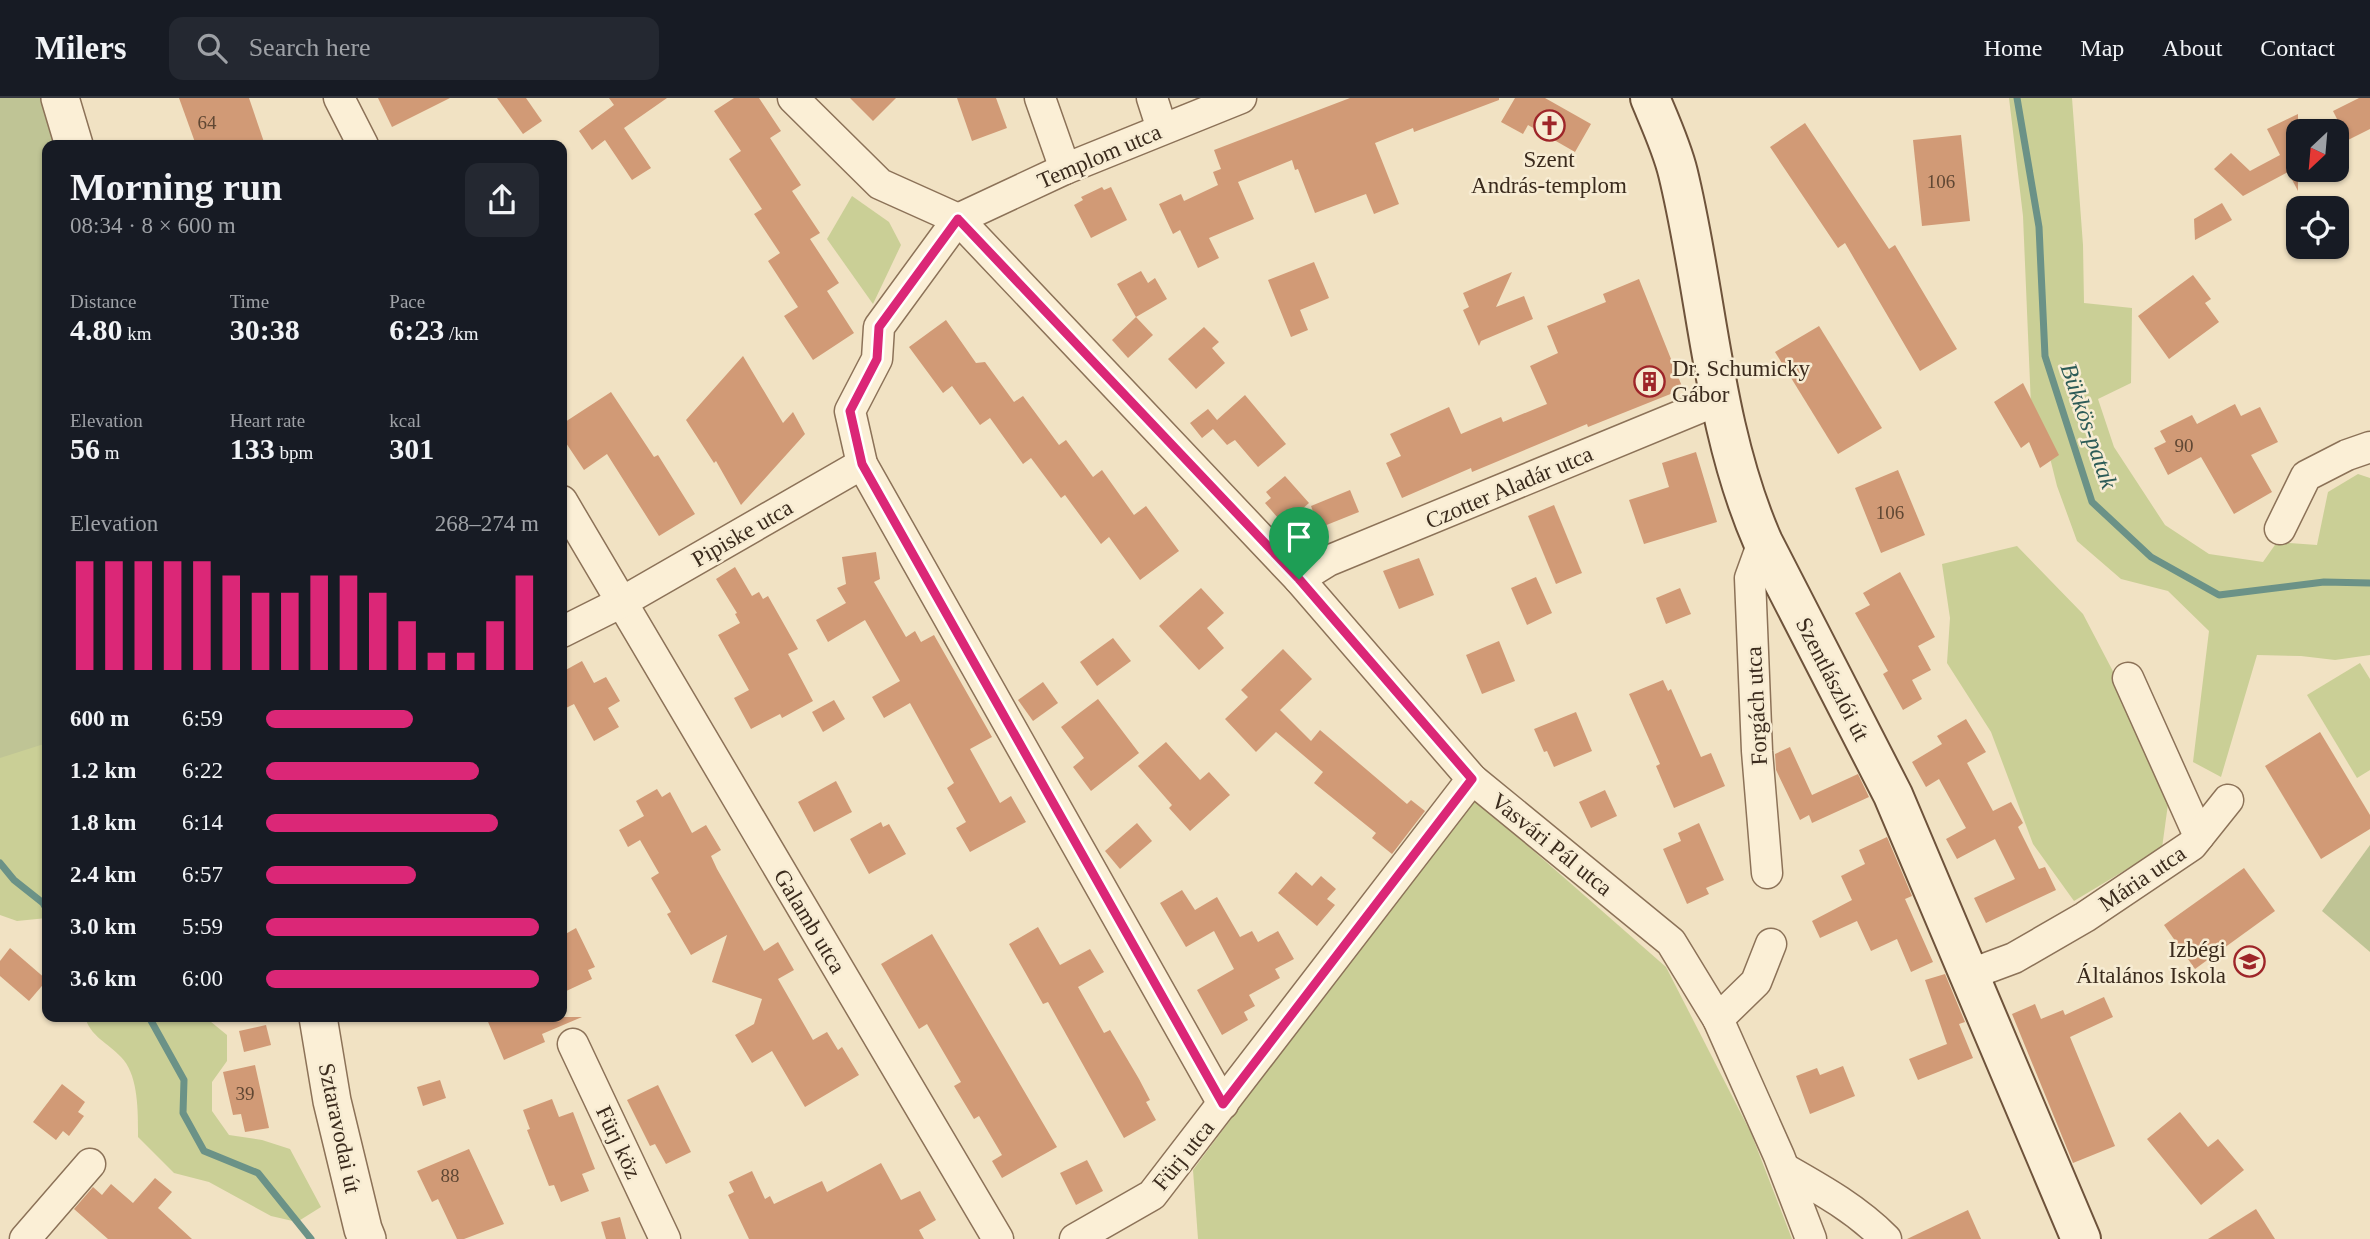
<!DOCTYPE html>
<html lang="en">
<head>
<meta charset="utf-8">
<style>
	body { margin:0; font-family:"Times New Roman",serif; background:#242831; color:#f1f3f6; height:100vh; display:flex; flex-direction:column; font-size:26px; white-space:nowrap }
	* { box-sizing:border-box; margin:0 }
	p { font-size:23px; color:#9ea1a6 }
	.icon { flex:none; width:38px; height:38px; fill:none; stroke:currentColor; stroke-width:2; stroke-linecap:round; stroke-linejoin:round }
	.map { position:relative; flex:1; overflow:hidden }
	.drawer { position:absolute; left:42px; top:42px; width:525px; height:882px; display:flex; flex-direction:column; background:#171b24; border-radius:14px; box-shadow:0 2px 5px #0004 }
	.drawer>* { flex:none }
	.needle { width:46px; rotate:206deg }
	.fabs { position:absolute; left:2286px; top:21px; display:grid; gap:14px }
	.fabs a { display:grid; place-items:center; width:63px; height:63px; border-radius:14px; background:#171b24; box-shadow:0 2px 5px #0004; font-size:35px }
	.pin { position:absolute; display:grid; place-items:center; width:60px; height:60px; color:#fff; margin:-72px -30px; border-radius:50% 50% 50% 0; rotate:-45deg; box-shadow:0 0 7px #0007 }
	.pin .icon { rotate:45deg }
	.round { display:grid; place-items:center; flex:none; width:74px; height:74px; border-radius:14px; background:#242831 }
	.summary { display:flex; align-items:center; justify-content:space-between; height:119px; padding:0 28px }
	h1 { font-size:38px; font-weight:700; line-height:52px }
	.metrics { display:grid; grid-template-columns:repeat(3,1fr); gap:10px; height:119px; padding:7px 28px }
	.metrics div { display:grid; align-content:center }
	.metrics b { font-size:30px; font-weight:700 }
	.metrics small { font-size:19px; font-weight:400 }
	.metrics p { font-size:19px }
	.chart { height:196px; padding:14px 28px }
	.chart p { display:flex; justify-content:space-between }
	.chart svg { width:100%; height:126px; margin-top:7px; stroke:#db2777; stroke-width:6 }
	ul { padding:0 28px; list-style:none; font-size:23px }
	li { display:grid; grid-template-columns:112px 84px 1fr; align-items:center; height:52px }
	li i { height:18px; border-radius:9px; background:#db2777 }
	header { display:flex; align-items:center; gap:42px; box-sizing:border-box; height:98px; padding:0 35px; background:#171b24; border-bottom:2px solid #363941 }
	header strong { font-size:33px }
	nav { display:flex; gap:38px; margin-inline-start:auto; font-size:24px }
	.search { width:490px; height:63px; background:#242831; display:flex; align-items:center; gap:18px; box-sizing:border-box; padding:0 24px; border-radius:14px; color:#9ea1a6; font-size:26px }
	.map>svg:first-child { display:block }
</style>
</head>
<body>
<header>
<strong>Milers</strong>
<div class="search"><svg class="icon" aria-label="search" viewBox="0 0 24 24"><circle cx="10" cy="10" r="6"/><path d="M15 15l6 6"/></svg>Search here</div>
<nav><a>Home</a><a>Map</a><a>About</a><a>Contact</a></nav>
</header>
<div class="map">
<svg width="2370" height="1141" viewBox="0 0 2370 1141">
	<rect width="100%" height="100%" fill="#f1e2c3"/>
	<g fill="#cacf96">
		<path d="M2009,0h63l11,147 1,58 48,5 -1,75 -33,16 16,48 51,78 44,29 54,8 14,-20 40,3 11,-53 30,-18 12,4v177l-35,5 -34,-4 -44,-1 -36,122 -28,-15 16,-131 -41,-40 -47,-12 -44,-38 -20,-55 -10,-40 -16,-40 -8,-190z"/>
		<path d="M852,98l37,26 12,23 -28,59 -46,-65z"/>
		<path d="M2017,448l66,68 91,174 -6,16 -6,44 -88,53 -41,-57 -42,-112 -44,-69 3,-45 -8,-54z"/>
		<path d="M2360,565l10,16v91l-13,8 -50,-83z"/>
		<path d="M34,634l13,13v173l-30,3 -17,-6v-180z"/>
		<path d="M1471,698l195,171 85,166 41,106h-594l-5,-69z"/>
		<path d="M85,919h120l22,18v26l-15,21v29l17,24 33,5 28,9 31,58 -24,15 -26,-6 -62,-34 -35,-9 -36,-36c0,-23 1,-62 -17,-80 -13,-14 -31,-21 -36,-40z"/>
	</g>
	<g fill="#bfc495">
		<path d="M0,0h42l15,47h-10v598l-47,15z"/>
		<path d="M2370,747v107l-48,-41z"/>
	</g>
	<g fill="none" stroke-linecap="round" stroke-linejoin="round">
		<g stroke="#6b9287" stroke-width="7">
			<path d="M2017,0l22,129 6,129 47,146 59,55 68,38 105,-13 46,1"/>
			<path d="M0,765l14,17 29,23 4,7"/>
			<path d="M149,919l35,63 -1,33 21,38 54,22 53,66"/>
		</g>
	</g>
	<g fill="#d19a76">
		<path d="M179,0h70l16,47h-69z"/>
		<path d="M378,0h72l-58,29z"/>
		<path d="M497,0h29l16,23 -19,13z"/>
		<path d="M609,0h58l-43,30 27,40 -19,12 -27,-40 -13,10 -13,-19 35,-26z"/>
		<path d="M734,0h25l22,33 -11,7 31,47 -9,6 28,42 -10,6 29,44 -12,8 27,42 -41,27 -29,-44 14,-9 -30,-46 12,-8 -26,-39 8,-5 -33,-50 12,-8 -27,-40z"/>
		<path d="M850,0h46l-23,23z"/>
		<path d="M957,0h39l11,30 -35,13z"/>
		<path d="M1350,0h149v2l-85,32 -1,-4 -38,15 24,61 -25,10 -8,-20 -51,19 -17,-44 -3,1 -3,-10 -54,22 16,37 -45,19 10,20 -21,10 -18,-38 -7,4 -14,-30 22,-10 3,7 34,-16 -5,-13 8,-3 -7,-19z"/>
		<path d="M1515,0h30l46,26 -16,28 -47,-27 -5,9 -22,-12z"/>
		<path d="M2359,0h11v31l-34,17 1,-27 -4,-8z"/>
		<path d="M2298,16v77l-10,-19 -45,24 -29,-27 17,-16 19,18 30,-16 -13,-26z"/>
		<path d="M1805,25l84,126 6,-4 62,104 -37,22 -75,-128 -7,5 -68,-101z"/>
		<path d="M1961,37l9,86 -48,5 -9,-86z"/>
		<path d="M1102,89l2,3 7,-3 16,33 -36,18 -17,-33 9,-5 -2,-3z"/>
		<path d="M2222,105l10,17 -37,20 -1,-21z"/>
		<path d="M1314,164l15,36 -29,12 8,20 -17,7 -23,-57z"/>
		<path d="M1141,173l7,12 7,-5 12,21 -31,18 -19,-33z"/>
		<path d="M1512,174l-16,35 28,-11 9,23 -52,22 -2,5 -16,-36 6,-3 -6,-14z"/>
		<path d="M2193,177l18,24 -6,4 14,19 -50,37 -31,-43z"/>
		<path d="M1639,181l44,110 -95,38 -1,-3 -115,48 -1,-4 -69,30 -16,-35 15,-7 -11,-22 59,-27 12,27 40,-17 2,5 44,-18 -17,-38 28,-13 -11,-27 59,-24 -3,-8z"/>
		<path d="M1136,219l17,18 -25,23 -16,-18z"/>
		<path d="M946,222l30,43 9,-1 29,40 9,-6 36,49 7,-5 27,37 9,-7 32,45 12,-9 33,45 -39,29 -31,-43 -8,7 -36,-49 -4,3 -30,-40 -8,6 -33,-46 -10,7 -28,-39 -9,7 -34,-46z"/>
		<path d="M1819,228l63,102 -44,26 -63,-102z"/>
		<path d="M1204,229l15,15 -7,6 13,15 -29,26 -28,-30z"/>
		<path d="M743,258l40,67 10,-11 12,22 -64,71 -25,-44 -2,2 -28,-43z"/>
		<path d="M2023,285l36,72 -19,13 -11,-26 -8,6 -27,-46z"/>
		<path d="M611,294l43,65 4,-2 37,59 -36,22 -52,-82 -23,16 -22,-33v-13z"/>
		<path d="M1245,297l41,49 -28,23 -23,-27 -8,5 -14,-16 -11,9 -12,-15 18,-14 9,11z"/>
		<path d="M2235,306l6,12 19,-9 18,35 -27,13 21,37 -38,22 -33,-57 -33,18 -14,-27 12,-6 -6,-11 32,-16 5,9z"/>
		<path d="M1696,354l21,70 -73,22 -15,-44 40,-13 -7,-24z"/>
		<path d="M1898,372l27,65 -44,18 -26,-65z"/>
		<path d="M1285,378l24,27 -25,22 -19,-22 6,-5 -5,-6z"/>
		<path d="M1350,392l9,22 -40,16 -8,-22z"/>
		<path d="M1554,407l28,68 -26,11 -28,-68z"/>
		<path d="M876,454l4,27 -6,3 32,55 9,-6 6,11 13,-7 58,102 -22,12 30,54 11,-7 15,26 -56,30 -14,-24 10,-6 -19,-34 7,-5 -44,-80 -26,15 -12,-21 28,-16 -35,-61 -37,22 -12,-22 30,-17 -9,-15 9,-4 -4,-27z"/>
		<path d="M1419,460l15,37 -35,14 -16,-38z"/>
		<path d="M735,469l17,29 7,-4 4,7 5,-3 30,53 -10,5 25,47 -31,17 -2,-4 -29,15 -17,-31 15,-8 -31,-55 22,-12 -5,-9 2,-1 -21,-34z"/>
		<path d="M1900,474l35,65 -17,9 13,24 -19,10 10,19 -19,11 -20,-36 5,-3 -33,-58 15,-8 -7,-12z"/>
		<path d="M1536,479l16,36 -25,12 -16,-37z"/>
		<path d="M1201,490l23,25 -17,15 17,20 -25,22 -40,-44z"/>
		<path d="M1680,490l11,26 -25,10 -10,-26z"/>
		<path d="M1113,540l18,23 -34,25 -17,-24z"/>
		<path d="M1499,543l16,40 -33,13 -16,-39z"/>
		<path d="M1283,551l29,30 -32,31 31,31 9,-11 87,74 4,-4 14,11 -33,43 -20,-16 4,-5 -62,-50 9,-11 -47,-40 -20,20 -31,-33 23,-22 -7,-7z"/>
		<path d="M582,563l12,22 12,-6 14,24 -12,7 11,19 -25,14 -20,-37 -12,6v-38z"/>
		<path d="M1663,582l5,11 3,-2 30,68 10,-4 14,33 -51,22 -18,-42 4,-2 -31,-70z"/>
		<path d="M1043,584l15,21 -25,18 -15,-21z"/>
		<path d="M1098,601l41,54 -48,38 -18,-24 11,-9 -23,-31z"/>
		<path d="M834,602l11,19 -22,13 -11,-20z"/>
		<path d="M1576,614l16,39 -38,16 -7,-16 -3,1 -10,-23z"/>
		<path d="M1966,621l20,33 -19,11 26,48 18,-9 12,21 -5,4 21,42 6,-2 11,23 -70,33 -12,-25 41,-19 -20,-40 -38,20 -11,-20 20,-11 -27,-49 -13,8 -14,-25 30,-18 -5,-8z"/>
		<path d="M2320,634l50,83v14l-49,30 -56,-93z"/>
		<path d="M1166,644l34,38 9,-8 21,23 -40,36 -21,-23 3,-3 -34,-39z"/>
		<path d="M1790,649l22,48 46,-21 11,23 -57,26 -3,-8 -9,5 -24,-50 -1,-16z"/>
		<path d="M836,683l16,31 -38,20 -16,-30z"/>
		<path d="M657,691l5,8 8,-5 22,41 14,-8 15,25 -10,6 6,13 47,82 14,-9 16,28 -16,9 35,61 14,-8 11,18 4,-3 17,28 -54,32 -33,-56 -20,12 -17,-28 19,-11 8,-25 -50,-17 15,-47 -36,20 -24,-41 4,-2 -20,-34 8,-5 -19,-33 -12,7 -9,-17 25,-14 -8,-15z"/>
		<path d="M1605,692l12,26 -26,12 -12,-26z"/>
		<path d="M881,724l2,5 6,-3 17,30 -37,20 -19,-35z"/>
		<path d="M1137,725l15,18 -32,28 -15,-18z"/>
		<path d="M1699,725l25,57 -18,8 3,6 -22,10 -24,-55 18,-8 -3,-8z"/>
		<path d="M1887,739l25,59 -7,3 28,63 -22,10 -14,-33 -26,12 -14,-30 -37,17 -8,-17 40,-21 -11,-24 24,-12 -6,-14z"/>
		<path d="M2244,770l31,43 -80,58 -31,-44z"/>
		<path d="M1296,774l16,14 9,-10 15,13 -9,10 8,6 -18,21 -39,-33z"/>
		<path d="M1182,792l13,20 22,-13 23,40 12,-6 6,11 20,-11 16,28 -19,10 5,9 -31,17 6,11 -11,6 4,8 -26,15 -25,-45 37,-21 -20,-38 -28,16 -26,-44z"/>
		<path d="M1038,829l22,38 30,-16 14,23 -26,15 26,46 6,-3 29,49 11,21 -4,2 10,18 -32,18 -76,-136 -5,2 -34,-60z"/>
		<path d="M576,830l19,39 -7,3 4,9 -30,14v-57z"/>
		<path d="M932,836l125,213 -55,31 -10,-17 10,-6 -23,-39 -5,3 -20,-33 7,-4 -34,-58 -8,5 -38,-65z"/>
		<path d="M10,850l37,32 -18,21 -29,-25v-15z"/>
		<path d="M1945,876l20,48 -6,2 14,34 -55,22 -9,-21 38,-15 -22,-64z"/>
		<path d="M2104,899l9,20 -43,20 45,109 -42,17 -61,-149 23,-10 6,15 22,-9 2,5z"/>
		<path d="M486,919h96l-40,17 3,8 -41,18z"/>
		<path d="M266,927l5,20 -27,7 -5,-21z"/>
		<path d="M255,967l14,63 -24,4 -4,-18 -8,1 -10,-43z"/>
		<path d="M1843,968l12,30 -45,18 -14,-38 21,-8 3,7z"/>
		<path d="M440,982l6,18 -23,8 -6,-19z"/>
		<path d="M62,986l23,18 -7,10 6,4 -15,20 -6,-5 -7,9 -23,-18z"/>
		<path d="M658,987l33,67 -25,12 -11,-20 -5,2 -23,-46z"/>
		<path d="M552,1001l7,18 14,-5 22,57 -13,5 7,17 -28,11 -7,-17 -5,1 -22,-56 3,-1 -7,-19z"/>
		<path d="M2180,1014l28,35 10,-8 26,31 -43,35 -54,-66z"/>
		<path d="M469,1051l35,75 -40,15h-7l-19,-40 -6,3 -15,-31z"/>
		<path d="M1087,1062l16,31 -27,14 -16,-32z"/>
		<path d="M881,1065l20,37 19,-9 16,29 -17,10 5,9h-175l-21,-44 6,-3 -5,-10 23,-11 13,28 5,-3 4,8 48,-23 5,11z"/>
		<path d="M155,1080l17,14 -14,16 34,31h-84l-34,-30 19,-22 9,8 9,-11 22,19z"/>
		<path d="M2256,1111l19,30h-67z"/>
		<path d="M1968,1112l13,29h-74z"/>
		<path d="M620,1119l6,22h-20l-5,-17z"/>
	</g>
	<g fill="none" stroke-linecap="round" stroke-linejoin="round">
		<defs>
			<g id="minor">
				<path d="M339,0l24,47"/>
				<path d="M793,0l87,86 78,35 341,360 173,200 199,163 47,77 61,137 32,83"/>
				<path d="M1040,0l25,71"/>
				<path d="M1152,0l10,31"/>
				<path d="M562,403l436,738"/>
				<path d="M2280,431l26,-53 41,-21 23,-8"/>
				<path d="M1763,444l-13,36 7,173 10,122"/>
				<path d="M1299,481l29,-18 393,-162"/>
				<path d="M562,534l60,-30 240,-138"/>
				<path d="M2128,580l71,158"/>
				<path d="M1971,876l43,-16 71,-41 107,-72 36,-45"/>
				<path d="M1718,921l38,-37 15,-38"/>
				<path d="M573,946l92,195"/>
				<path d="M1223,1006l-361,-640 -12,-53 27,-52 2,-32 79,-108 107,-50 176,-71"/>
				<path d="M1785,1071c37,21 71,40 101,70"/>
				<path d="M25,1141l65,-75"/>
				<path d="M1075,1141l77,-44 320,-416"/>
			</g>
			<g id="tertiary">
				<path d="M60,0l14,47"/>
				<path d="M318,919l14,84 31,128 4,10"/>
			</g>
			<path id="secondary" d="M1650,0c10,24 22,50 28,75 30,123 34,253 85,369l130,253 188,444"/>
		</defs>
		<use href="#minor" stroke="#8c7258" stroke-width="33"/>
		<use href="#tertiary" stroke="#8c7258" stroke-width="40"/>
		<use href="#secondary" stroke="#6e533b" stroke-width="42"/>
		<use href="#minor" stroke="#fbefd6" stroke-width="30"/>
		<use href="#tertiary" stroke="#fbefd6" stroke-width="37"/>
		<use href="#secondary" stroke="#fbefd6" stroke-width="38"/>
	</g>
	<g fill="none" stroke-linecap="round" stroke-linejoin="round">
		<defs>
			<path id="route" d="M958,121l341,360 173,200 -249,325 -361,-640 -12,-53 27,-52 2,-32z"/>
		</defs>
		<use href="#route" stroke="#fff" stroke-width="14"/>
		<use href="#route" stroke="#db2777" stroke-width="9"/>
	</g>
	<defs>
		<symbol id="church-ring" viewBox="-11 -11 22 22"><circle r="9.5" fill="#f7ecd3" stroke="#9e2529" stroke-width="1.5"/><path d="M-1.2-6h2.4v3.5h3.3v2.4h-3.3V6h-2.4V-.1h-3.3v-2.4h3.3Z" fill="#9e2529"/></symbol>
		<symbol id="building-ring" viewBox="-11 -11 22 22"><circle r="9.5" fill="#f7ecd3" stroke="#9e2529" stroke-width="1.5"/><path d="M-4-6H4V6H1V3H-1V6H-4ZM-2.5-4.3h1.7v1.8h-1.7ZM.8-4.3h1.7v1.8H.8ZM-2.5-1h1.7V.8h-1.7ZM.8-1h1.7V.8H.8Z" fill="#9e2529"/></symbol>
		<symbol id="school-ring" viewBox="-11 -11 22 22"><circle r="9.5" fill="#f7ecd3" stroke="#9e2529" stroke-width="1.5"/><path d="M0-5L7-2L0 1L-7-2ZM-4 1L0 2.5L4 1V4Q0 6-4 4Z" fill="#9e2529"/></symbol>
	</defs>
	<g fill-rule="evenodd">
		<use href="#church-ring" x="1532" y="10" width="35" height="35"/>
		<use href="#building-ring" x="1632" y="266" width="35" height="35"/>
		<use href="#school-ring" x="2232" y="846" width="35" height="35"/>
	</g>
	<g text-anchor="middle" stroke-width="5" stroke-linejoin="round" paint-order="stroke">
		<g font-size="19" fill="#604733">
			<text x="207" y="31">64</text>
			<text x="1941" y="90">106</text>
			<text x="2184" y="354">90</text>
			<text x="1890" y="421">106</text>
			<text x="245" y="1002">39</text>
			<text x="450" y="1084">88</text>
		</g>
		<g font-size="23" fill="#3b2b1d" stroke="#f7ecd3">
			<text transform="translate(1099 58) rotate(-23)" y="8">Templom utca</text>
			<text transform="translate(1509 389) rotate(-23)" y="8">Czotter Aladár utca</text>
			<text transform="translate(742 435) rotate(-30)" y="8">Pipiske utca</text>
			<text transform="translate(1833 581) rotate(63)" y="8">Szentlászlói út</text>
			<text transform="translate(1756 608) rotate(-93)" y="8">Forgách utca</text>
			<text transform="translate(1552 746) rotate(39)" y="8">Vasvári Pál utca</text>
			<text transform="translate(2142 780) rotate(-34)" y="8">Mária utca</text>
			<text transform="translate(810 823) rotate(59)" y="8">Galamb utca</text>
			<text transform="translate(340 1030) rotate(78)" y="8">Sztaravodai út</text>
			<text transform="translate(619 1044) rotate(65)" y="8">Fürj köz</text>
			<text transform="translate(1183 1057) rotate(-51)" y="8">Fürj utca</text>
		</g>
		<g font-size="23" fill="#3b2b1d" stroke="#f7ecd3">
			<text x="1549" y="69">Szent<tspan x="1549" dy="26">András-templom</tspan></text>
			<text x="1672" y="278" text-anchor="start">Dr. Schumicky<tspan x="1672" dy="26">Gábor</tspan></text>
			<text x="2226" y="859" text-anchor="end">Izbégi<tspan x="2226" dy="26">Általános Iskola</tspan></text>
		</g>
		<g font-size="24" font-style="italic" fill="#2c5b57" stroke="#f7ecd3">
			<text transform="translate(2089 328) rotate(71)" y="8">Bükkös-patak</text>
		</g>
	</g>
</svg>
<div class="fabs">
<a><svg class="needle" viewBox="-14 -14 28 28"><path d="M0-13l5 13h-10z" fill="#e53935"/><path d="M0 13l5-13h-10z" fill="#9ea1a6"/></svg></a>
<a><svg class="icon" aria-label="locate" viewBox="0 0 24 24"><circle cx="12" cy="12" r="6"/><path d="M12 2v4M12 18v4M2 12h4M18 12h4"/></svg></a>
</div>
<div class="pin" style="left:1299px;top:481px;background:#1e9e55"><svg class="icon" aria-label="arrive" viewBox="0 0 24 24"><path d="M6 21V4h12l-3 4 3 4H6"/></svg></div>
<section class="drawer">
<div class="summary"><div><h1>Morning run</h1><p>08:34 · 8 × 600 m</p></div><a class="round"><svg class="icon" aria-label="share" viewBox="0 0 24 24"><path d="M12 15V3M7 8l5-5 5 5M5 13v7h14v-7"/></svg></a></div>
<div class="metrics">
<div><p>Distance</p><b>4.80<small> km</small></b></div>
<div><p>Time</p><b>30:38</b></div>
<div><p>Pace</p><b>6:23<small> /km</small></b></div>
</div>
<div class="metrics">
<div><p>Elevation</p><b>56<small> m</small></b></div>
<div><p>Heart rate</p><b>133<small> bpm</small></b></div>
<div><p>kcal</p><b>301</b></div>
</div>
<div class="chart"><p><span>Elevation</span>268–274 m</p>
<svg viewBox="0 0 160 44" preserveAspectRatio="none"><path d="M5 44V6M15 44V6M25 44V6M35 44V6M45 44V6M55 44V11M65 44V17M75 44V17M85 44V11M95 44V11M105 44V17M115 44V27M125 44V38M135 44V38M145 44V27M155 44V11"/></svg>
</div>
<ul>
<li><b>600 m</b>6:59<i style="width:54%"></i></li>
<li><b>1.2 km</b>6:22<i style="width:78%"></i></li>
<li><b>1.8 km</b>6:14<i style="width:85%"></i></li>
<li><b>2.4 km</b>6:57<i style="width:55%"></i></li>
<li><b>3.0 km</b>5:59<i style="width:100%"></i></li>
<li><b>3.6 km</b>6:00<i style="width:100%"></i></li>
</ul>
</section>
</div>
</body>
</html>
